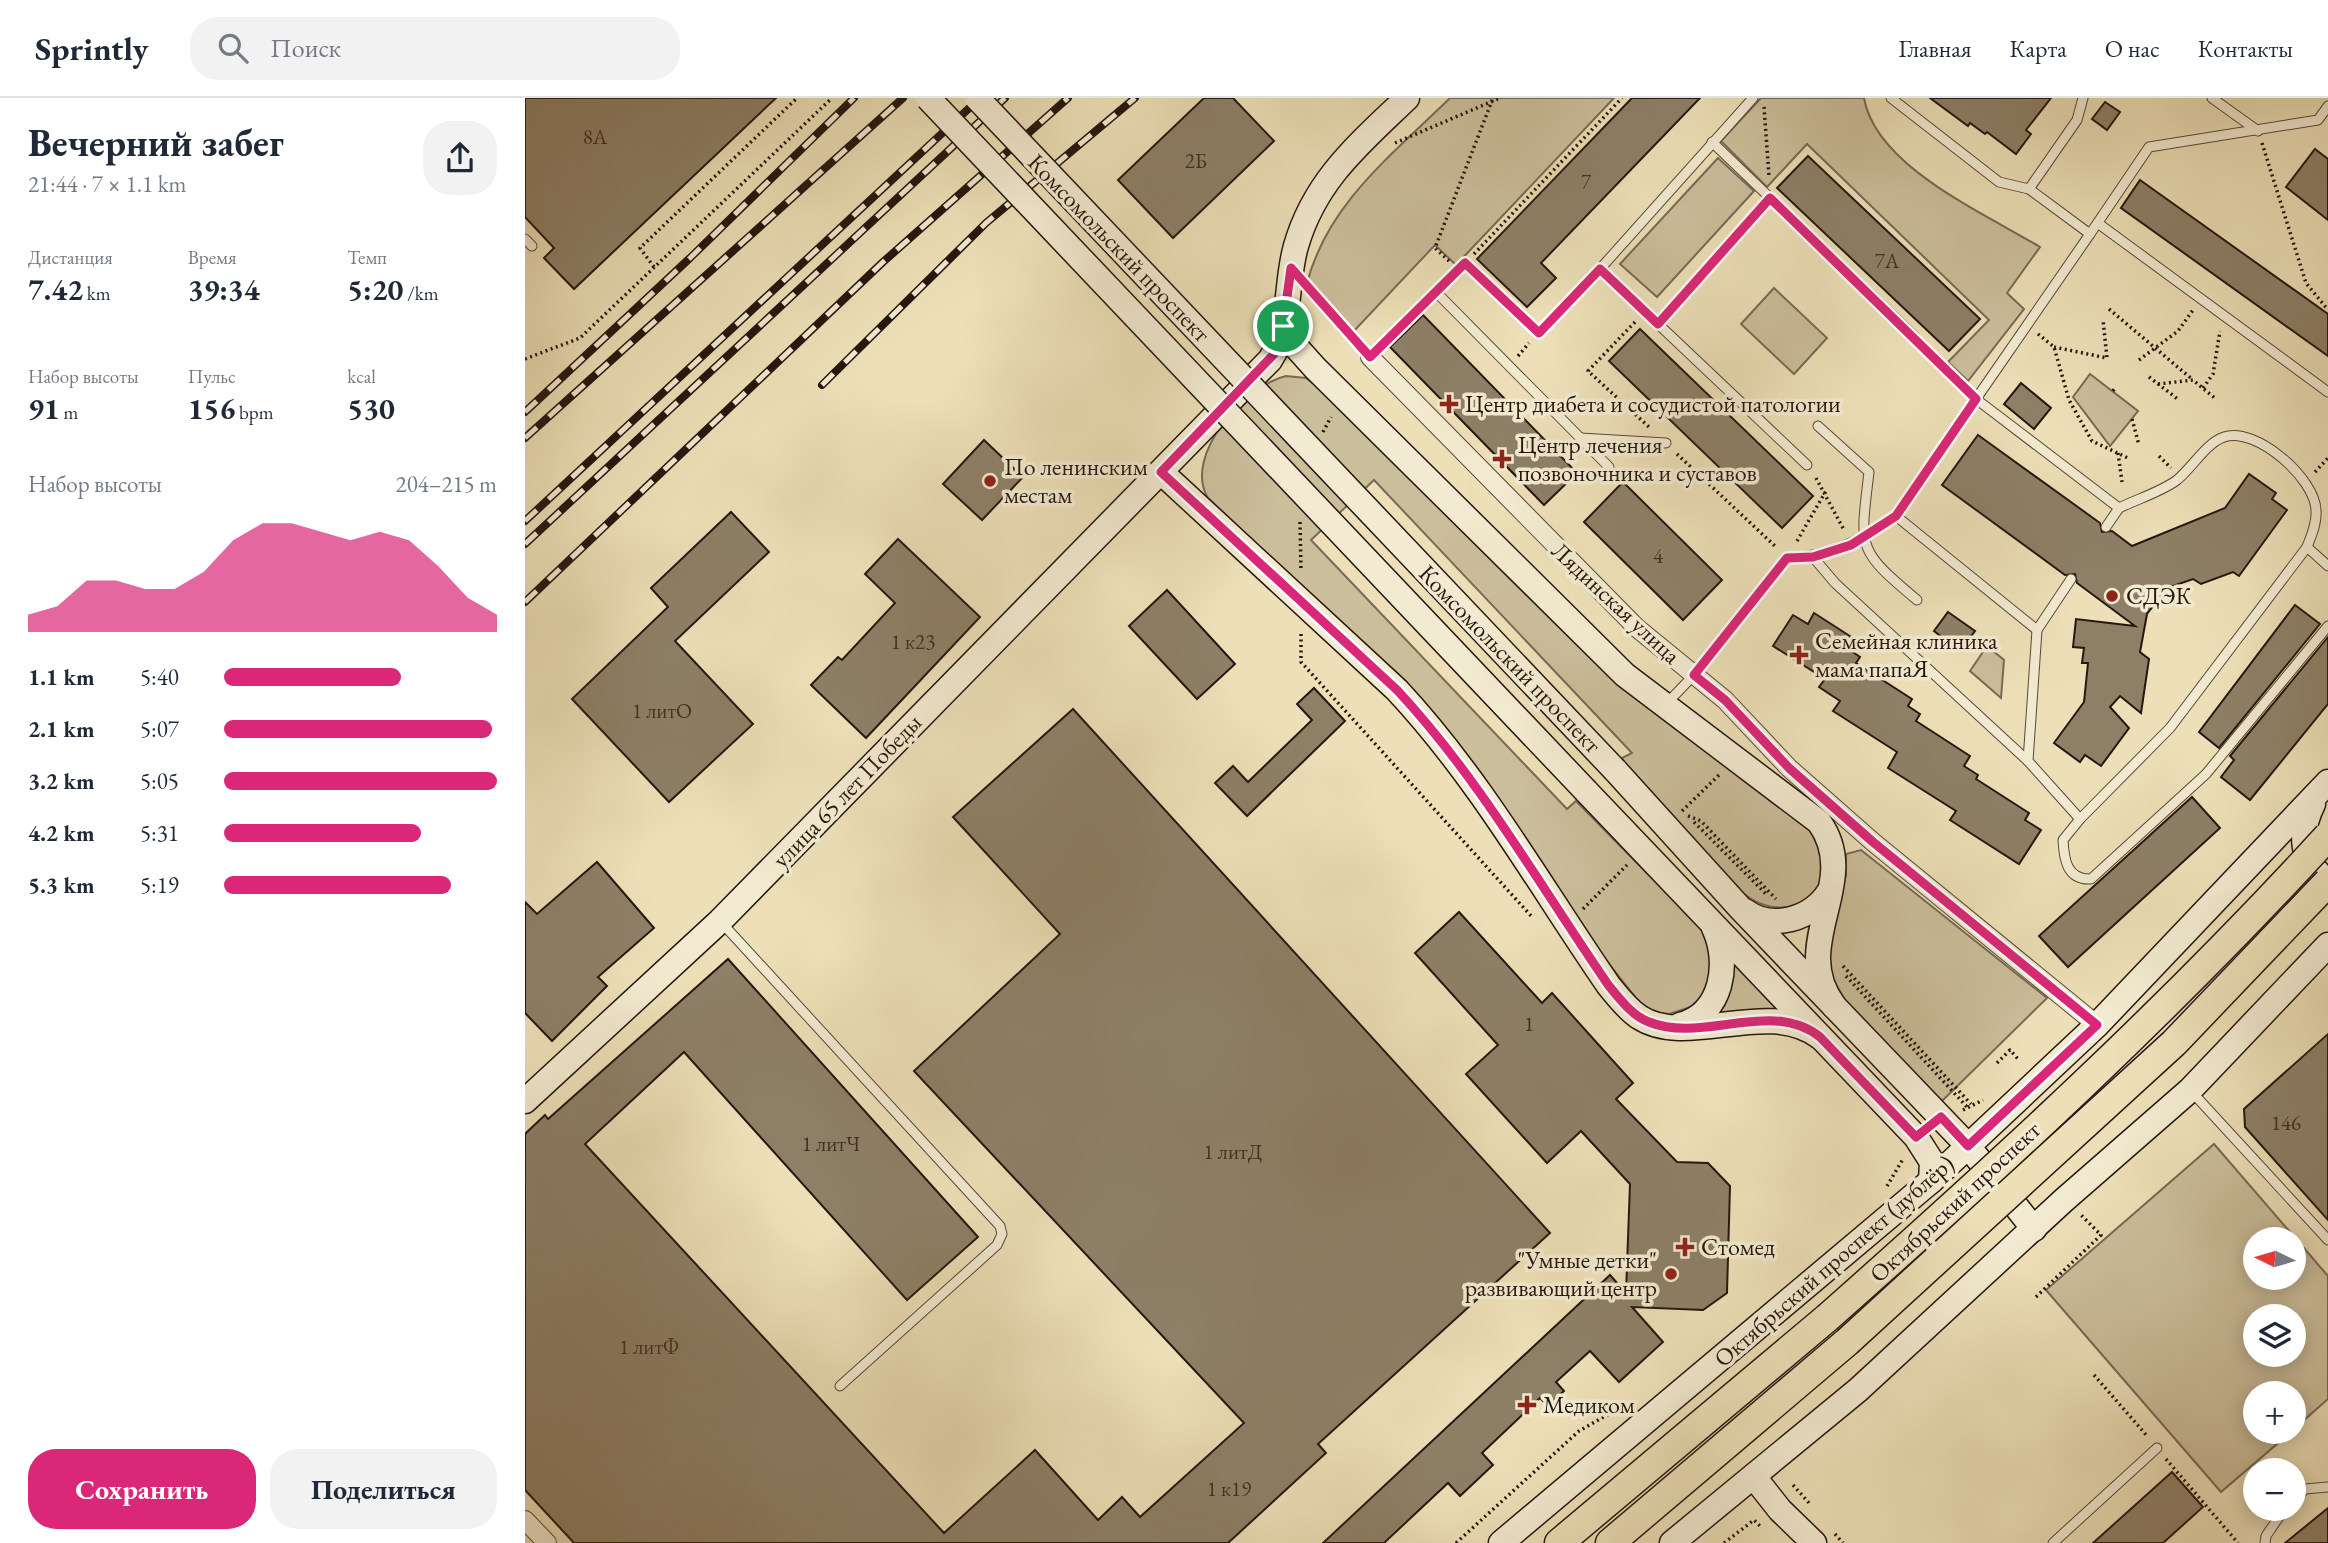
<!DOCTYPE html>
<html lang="ru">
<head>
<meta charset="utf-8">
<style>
	body { margin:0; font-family:"EB Garamond",serif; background:#f2f2f3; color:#1f2937; height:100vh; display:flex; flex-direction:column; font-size:26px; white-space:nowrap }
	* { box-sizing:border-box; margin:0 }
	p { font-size:23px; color:#747a83 }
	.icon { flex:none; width:38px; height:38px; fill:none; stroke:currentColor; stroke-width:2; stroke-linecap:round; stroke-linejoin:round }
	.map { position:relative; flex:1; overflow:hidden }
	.sheet { display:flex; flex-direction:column; background:#fff; width:525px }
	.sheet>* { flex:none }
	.needle { width:46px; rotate:275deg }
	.tools { position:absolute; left:1718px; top:1129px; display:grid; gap:14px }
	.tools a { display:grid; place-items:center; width:63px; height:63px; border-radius:50%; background:#fff; box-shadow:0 4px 18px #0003; font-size:35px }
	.pin { position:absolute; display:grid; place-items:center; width:60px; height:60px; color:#fff; margin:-30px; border:4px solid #fff; border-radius:50%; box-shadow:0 2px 7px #0007 }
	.round { display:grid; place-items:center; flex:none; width:74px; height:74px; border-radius:28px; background:#f2f2f3 }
	.head { display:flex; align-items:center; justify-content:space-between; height:119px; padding:0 28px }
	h1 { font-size:38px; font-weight:700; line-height:52px }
	.metrics { display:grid; grid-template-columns:repeat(3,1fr); gap:10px; height:119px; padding:7px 28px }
	.metrics div { display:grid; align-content:center }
	.metrics b { font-size:30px; font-weight:700 }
	.metrics small { font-size:19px; font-weight:400 }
	.metrics p { font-size:19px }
	.chart { height:196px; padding:14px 28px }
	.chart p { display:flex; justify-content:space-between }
	.chart svg { width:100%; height:126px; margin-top:7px; fill:#db2777; opacity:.7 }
	.button { display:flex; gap:14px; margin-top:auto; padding:14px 28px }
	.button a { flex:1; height:80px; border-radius:28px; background:#db2777; color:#fff; font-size:28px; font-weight:700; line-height:80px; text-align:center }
	.button a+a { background:#f2f2f3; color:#1f2937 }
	ul { padding:0 28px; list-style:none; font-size:23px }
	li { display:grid; grid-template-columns:112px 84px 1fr; align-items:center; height:52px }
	li i { height:18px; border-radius:9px; background:#db2777 }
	header { display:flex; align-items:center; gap:42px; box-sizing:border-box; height:98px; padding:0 35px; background:#fff; border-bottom:2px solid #e0e1e3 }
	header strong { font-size:33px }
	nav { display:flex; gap:38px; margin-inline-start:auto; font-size:24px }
	.search { width:490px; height:63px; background:#f2f2f3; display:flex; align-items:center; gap:18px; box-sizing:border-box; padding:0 24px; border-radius:28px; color:#747a83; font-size:26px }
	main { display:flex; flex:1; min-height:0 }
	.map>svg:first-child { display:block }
</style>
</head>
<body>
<header>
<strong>Sprintly</strong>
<div class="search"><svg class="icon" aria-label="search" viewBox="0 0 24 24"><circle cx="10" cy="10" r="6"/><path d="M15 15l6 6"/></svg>Поиск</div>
<nav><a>Главная</a><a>Карта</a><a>О нас</a><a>Контакты</a></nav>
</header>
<main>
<section class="sheet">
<div class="head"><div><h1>Вечерний забег</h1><p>21:44 · 7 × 1.1 km</p></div><a class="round"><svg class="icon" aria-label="share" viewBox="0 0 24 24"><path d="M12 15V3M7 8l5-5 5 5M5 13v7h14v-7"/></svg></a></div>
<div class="metrics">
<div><p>Дистанция</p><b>7.42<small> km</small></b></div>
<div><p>Время</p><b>39:34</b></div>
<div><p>Темп</p><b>5:20<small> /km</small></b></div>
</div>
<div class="metrics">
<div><p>Набор высоты</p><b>91<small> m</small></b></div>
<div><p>Пульс</p><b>156<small> bpm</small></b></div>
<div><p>kcal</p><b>530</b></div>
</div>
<div class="chart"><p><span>Набор высоты</span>204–215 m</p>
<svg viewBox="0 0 160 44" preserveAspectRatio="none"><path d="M0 44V38L10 35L20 26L30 26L40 29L50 29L60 23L70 12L80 6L90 6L100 9L110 12L120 9L130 12L140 21L150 32L160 38V44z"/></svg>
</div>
<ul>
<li><b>1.1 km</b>5:40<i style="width:65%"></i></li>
<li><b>2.1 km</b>5:07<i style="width:98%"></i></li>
<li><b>3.2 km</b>5:05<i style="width:100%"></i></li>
<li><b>4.2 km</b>5:31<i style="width:72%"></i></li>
<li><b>5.3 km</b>5:19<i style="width:83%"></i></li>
</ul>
<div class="button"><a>Сохранить</a><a>Поделиться</a></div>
</section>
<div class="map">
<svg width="1803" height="1445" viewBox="0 0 1803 1445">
	<rect width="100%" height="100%" fill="#ede0b8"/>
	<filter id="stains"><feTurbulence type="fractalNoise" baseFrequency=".00286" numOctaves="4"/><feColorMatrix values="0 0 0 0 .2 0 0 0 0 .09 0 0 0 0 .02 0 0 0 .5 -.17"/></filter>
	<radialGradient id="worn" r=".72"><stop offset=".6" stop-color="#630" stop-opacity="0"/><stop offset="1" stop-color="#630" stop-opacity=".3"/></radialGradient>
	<g fill="#cbbe9b" stroke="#786a55" stroke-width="2" fill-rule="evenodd">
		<path d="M925,0h164l-158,167 -21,-20 -82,87 -46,-49c21,-80 86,-129 143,-185z"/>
		<path d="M1236,0h103c12,69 122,116 176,149l-33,46 17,16 -56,72 -20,-19 41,-42 -182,-176 -40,43 -46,-46z"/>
		<path d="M1193,60l36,33 -97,106 -37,-33z"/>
		<path d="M1249,190l53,50 -33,36 -53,-50z"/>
		<path d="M1565,276l48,37 -28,35 -37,-49z"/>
		<path d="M761,278l20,2 32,25 279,281 193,145c5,9 13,21 13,30 3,49 -47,62 -80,34l-123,-134 12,-6 -258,-273 -63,60 256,269 9,-8 124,126c19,27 11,49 0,77l-31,10 -15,-2 -14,-9 -42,-53 -115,-174 -50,-64 -225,-214c-26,-42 38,-113 78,-122z"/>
		<path d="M1462,548l17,14 -3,38 -31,-27z"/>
		<path d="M1336,752l186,148 -106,104 -93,-97 -18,-31v-41l16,-58v-21z"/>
		<path d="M1210,866l41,44 -2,4 -57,5 13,-52z"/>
		<path d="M1689,1046l114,132v123l-34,30v-36h-38v39h35l-70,60 -175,-202zM1731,1141h38v39h-38zM1731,1218h38v38h-38z"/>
	</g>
	<g fill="#8d8067" stroke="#25170f" stroke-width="2">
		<path d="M0,0h251l-202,191 -30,-31 10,-10 -29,-31z"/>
		<path d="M679,0h29l41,43 -101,97 -55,-58z"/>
		<path d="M1107,0h68l-159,165 15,15 -29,29 -50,-48z"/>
		<path d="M1405,0h121l-25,32 5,4 -15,20 -29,-22 -2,2 -15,-11 -2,3z"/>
		<path d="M1580,4l15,10 -13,18 -15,-11z"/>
		<path d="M1790,51l13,10v61l-42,-33z"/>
		<path d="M1283,58l172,163 -31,32 -172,-163z"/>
		<path d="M1615,82l188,134v42l-207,-148z"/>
		<path d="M898,217l154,158 -33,32 -154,-158z"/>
		<path d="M1115,231l173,167 -31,32 -173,-167z"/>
		<path d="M1496,285l30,25 -17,21 -30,-25z"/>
		<path d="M1453,337l122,88 2,9 10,-1 20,15 93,-38 24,-34 27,19 -4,6 15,11 -48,66 -6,-4 -32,12 -8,-5 -26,9 -20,26 -7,38 9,7 -8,54 -21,-17 -10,11 19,21 -28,38 -16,-11 -5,7 -26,-19 30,-41 4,-39h-6l2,-15 -11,-1 3,-28 59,7 -58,-43 -2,-9 -10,1 -123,-90z"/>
		<path d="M459,342l39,37 -41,43 -39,-36z"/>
		<path d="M1098,384l99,98 -39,40 -99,-98z"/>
		<path d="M206,414l38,40 -94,89 78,83 -84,78 -97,-103 96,-92 -17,-19z"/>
		<path d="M373,441l82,78 -114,121 -55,-53 27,-28 4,3 53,-57 -30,-29z"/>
		<path d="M642,492l68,74 -38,35 -68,-73z"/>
		<path d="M1770,507l25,19 -101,124 -20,-16z"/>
		<path d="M1423,514l27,19 -15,20 -26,-20z"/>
		<path d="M1289,515l42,27 -6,10 10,7 -4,6 56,36 -4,7 12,8 -4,7 54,35 -6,10 14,9 -2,4 53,34 -4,7 16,10 -22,34 -69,-44 6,-9 -68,-43 9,-16 -64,-41 7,-10 -21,-14 6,-8 -52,-33 20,-31 15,9z"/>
		<path d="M1803,539v67l-78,96 -29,-23 13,-17 -4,-4z"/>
		<path d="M789,590l31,33 -98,95 -32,-33 18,-17 15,16 64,-62 -15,-16z"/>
		<path d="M548,611l477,524 -232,211 8,9 -98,90h-654l-49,-53v-356l20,-19 3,4 180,-160 250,278 -71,63 -223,-248 -99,92 359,389 91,-83 63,70 24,-23 18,20 104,-94 -330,-352 146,-137 -107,-117z"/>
		<path d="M1667,699l28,31 -152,139 -29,-31z"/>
		<path d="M72,764l57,66 -56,49 9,9 -55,55 -27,-28v-111l12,12z"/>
		<path d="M934,814l83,91 10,-10 81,90 -17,16 61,63 31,1 22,23 -3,107 -24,17 -71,-3 31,35 -44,40 -29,-31 -34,31 8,9 -16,15 -8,-8 -58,55 11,12 -33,31 -12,-13 -64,60h-61l287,-268 16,18 4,-109 -49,-53 -34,32 -81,-89 32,-29 -83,-92z"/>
		<path d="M1803,936v186l-83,-93 -1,-18z"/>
		<path d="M1647,1374l31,35 -40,36h-70z"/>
		<path d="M1803,1410v35h-43z"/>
	</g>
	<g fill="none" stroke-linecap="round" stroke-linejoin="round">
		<defs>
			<g id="lane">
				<path d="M1228,0l-153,171 207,196"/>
				<path d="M1366,0l108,84 30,7 61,45 -114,165 143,109c18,-9 42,-16 58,-28 15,-12 29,-37 47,-43 32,-11 92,42 92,74 1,13 -5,25 -9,36l21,19"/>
				<path d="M1687,0l46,33"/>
				<path d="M1187,44l203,195"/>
				<path d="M1504,91l48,-69 6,-22"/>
				<path d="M1574,126l229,168"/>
				<path d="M1565,136l59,-87 169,-27 10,-14"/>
				<path d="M0,141l7,7"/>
				<path d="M940,165l74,70 61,-64"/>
				<path d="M771,175l74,84 89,-87"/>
				<path d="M910,193l174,176"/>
				<path d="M1293,328l51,46c-9,77 -13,77 48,128"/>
				<path d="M1055,340l86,5"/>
				<path d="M1371,418l80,-117"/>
				<path d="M1581,429l13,-19"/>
				<path d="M1288,459l22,26 193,178"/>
				<path d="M1546,481l-34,51 -9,131 52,58 90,-91 137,-181"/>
				<path d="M1142,605l27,-28 93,-117c43,-1 73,-18 109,-42l141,114"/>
				<path d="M1555,721l-17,21c1,20 4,40 28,39l115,-105 122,-148"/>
				<path d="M196,824l279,304 2,8 -5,11 -157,141"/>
				<path d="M1666,993l137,149"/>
				<path d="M1769,1402l11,-11 23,-2"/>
				<path d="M1528,1445l104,-95"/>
				<path d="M1740,1445l1,-7 19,-28"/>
			</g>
			<g id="street">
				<path d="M845,259l267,271 88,72 64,68 84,74 224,183"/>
				<path d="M0,1422l22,23"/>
			</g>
			<g id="secondary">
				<path d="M758,228l14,22 18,20 310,307 194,147c44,61 -32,121 15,184"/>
				<path d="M636,374l236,218c83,89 143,196 212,296 9,11 18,23 30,31 49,32 129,-20 181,20"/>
				<path d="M1090,672l126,139 227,237 66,83"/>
				<path d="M1061,693l330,346 16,25 -1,19"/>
				<path d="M1788,706c-14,28 -13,59 15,77"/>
				<path d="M1220,813c27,20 67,8 84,-19"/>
				<path d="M1155,927c43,-11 50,-63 34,-97"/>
				<path d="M0,1003l195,-180 550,-561c22,-33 15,-77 26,-114 19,-66 63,-102 111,-148"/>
				<path d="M1229,1379l26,33 34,33"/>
				<path d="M976,1445l430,-362 166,-156 231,-243"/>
				<path d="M1147,1445l186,-153 206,-190 126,-110 138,-145"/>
			</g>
			<g id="primary">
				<path d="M1034,1445l268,-225"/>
				<path d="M1085,1445l237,-201"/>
			</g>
		</defs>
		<use href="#lane" stroke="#574939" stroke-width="11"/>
		<use href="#street" stroke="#574939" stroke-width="20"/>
		<use href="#secondary" stroke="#25170f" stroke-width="27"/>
		<use href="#primary" stroke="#25170f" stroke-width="31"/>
		<g stroke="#25170f" stroke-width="3.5" stroke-dasharray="2 3.5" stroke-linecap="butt">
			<path d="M1239,9l5,69"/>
			<path d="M870,45l105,-45"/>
			<path d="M1737,45l44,140 22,27"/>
			<path d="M949,156l148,-156"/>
			<path d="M924,163l-14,-13 58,-150"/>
			<path d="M129,169l-14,-19 157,-150"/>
			<path d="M1584,211l84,71"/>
			<path d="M1144,214l92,-104"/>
			<path d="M1110,224l-47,49 61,56"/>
			<path d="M1513,236l16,13 15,53 23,41 36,17"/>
			<path d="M1399,248l41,41"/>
			<path d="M1529,249l53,11 -4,-38"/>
			<path d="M993,258l11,-13"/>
			<path d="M0,261l55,-21 252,-240"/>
			<path d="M1614,262l39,-29 15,-21"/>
			<path d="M1624,279l30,23"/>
			<path d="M1633,286l35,-4 23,19"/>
			<path d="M1678,290l10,-14 7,-43"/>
			<path d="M1588,293l2,-3"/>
			<path d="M1607,321l7,26"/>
			<path d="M798,334l8,-15"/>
			<path d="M1593,355l4,29"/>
			<path d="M1152,356l99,93"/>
			<path d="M1634,358l12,12"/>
			<path d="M1790,374l13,-14"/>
			<path d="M1291,380l28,52"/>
			<path d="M775,424l1,49"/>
			<path d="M1272,443l29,-50"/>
			<path d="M776,536v28l232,256"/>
			<path d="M1157,713l37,-36"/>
			<path d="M1163,718l13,5 75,78"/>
			<path d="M1169,724l73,73"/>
			<path d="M1058,811l44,-44"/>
			<path d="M1318,868l128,138"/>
			<path d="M1321,878l122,132"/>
			<path d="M1472,965l13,-13 8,9"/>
			<path d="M1438,1012l20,-10"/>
			<path d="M1362,1088l16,-27"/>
			<path d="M1511,1199l65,-62 -20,-20"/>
			<path d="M1569,1277l54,62"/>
			<path d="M1641,1361l72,84"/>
			<path d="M1268,1387l17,19"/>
			<path d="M1310,1436l8,9"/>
			<path d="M931,1445l123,-112 51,-29"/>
			<path d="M1199,1445l30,-23 8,8"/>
		</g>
		<use href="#lane" stroke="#f3ebd1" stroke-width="9"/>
		<use href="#street" stroke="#f3ebd1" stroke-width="18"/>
		<use href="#secondary" stroke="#f3ebd1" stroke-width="24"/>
		<use href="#primary" stroke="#ede0b8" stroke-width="28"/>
		<defs>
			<g id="rail">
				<path d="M297,287l164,-162 149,-125"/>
				<path d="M0,314l165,-154 164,-160"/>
				<path d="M0,340l378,-340"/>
				<path d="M0,423l455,-423"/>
				<path d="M0,446l480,-446"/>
				<path d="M0,504l358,-340 185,-164"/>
			</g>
		</defs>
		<use href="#rail" stroke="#25170f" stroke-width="8"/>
		<use href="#rail" stroke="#f3ebd1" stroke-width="5" stroke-dasharray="16" stroke-linecap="butt"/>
		<defs>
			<g id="secondary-bridge">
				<path d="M403,0l658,693"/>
				<path d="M452,0l638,672"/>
			</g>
			<g id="primary-bridge">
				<path d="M1302,1220c173,-153 345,-311 501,-482"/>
				<path d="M1322,1244l327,-299 154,-161"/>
			</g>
		</defs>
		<use href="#secondary-bridge" stroke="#25170f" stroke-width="27" stroke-linecap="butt"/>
		<use href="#primary-bridge" stroke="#25170f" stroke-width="31" stroke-linecap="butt"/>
		<use href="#secondary-bridge" stroke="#f3ebd1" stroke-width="24"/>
		<use href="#primary-bridge" stroke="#ede0b8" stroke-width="28"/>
	</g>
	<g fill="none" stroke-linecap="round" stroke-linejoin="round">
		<defs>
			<path id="route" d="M1245,100l206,201 -80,117 -45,29 -38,12 -26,1 -93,117 31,25 64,68 84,74 224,183 -129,121 -27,-29 -25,20 -96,-100c-49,-39 -117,7 -171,-15 -17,-6 -29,-23 -40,-36 -69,-100 -129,-207 -212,-296l-236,-218 113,-118 9,-28 8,-58 79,89 95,-94 74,70 61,-64 58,55z"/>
		</defs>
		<use href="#route" stroke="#fff" stroke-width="14"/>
		<use href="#route" stroke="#db2777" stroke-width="9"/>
	</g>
	<g fill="#8f2418" stroke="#f3ebd1" stroke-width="2.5">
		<path d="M920.5 295.5h7v7h7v7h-7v7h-7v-7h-7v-7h7z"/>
		<path d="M973.5 350.5h7v7h7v7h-7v7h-7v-7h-7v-7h7z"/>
		<circle cx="465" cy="383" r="7"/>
		<circle cx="1587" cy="498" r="7"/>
		<path d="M1270.5 546.5h7v7h7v7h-7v7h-7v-7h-7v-7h7z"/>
		<path d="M1156.5 1138.5h7v7h7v7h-7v7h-7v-7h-7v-7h7z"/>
		<circle cx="1146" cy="1176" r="7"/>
		<path d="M998.5 1296.5h7v7h7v7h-7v7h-7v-7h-7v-7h7z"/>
	</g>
	<g text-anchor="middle" stroke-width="7" stroke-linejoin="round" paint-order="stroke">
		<g font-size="21" fill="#3f3125">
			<text x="70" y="46">8А</text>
			<text x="671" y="70">2Б</text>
			<text x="1061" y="91">7</text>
			<text x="1362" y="170">7А</text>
			<text x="1133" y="465">4</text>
			<text x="388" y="551">1 к23</text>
			<text x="137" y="620">1 литО</text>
			<text x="1004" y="933">1</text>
			<text x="1761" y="1032">146</text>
			<text x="306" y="1053">1 литЧ</text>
			<text x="708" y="1061">1 литД</text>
			<text x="124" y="1256">1 литФ</text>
			<text x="704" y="1398">1 к19</text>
		</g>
		<g font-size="24" fill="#25170f" stroke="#f3ebd1">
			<text transform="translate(594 150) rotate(46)" y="8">Комсомольский проспект</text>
			<text transform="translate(1091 505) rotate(43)" y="8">Лядинская улица</text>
			<text transform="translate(985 561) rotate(46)" y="8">Комсомольский проспект</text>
			<text transform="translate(322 693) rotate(-46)" y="8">улица 65 лет Победы</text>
			<text transform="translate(1430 1104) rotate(-43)" y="8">Октябрьский проспект</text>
			<text transform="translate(1309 1163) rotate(-41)" y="8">Октябрьский проспект (дублёр)</text>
		</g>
		<g font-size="24" fill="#25170f" stroke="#f3ebd1" text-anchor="start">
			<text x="940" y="314">Центр диабета и сосудистой патологии</text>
			<text x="993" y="355">Центр лечения<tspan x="993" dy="28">позвоночника и суставов</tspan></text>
			<text x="479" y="377">По ленинским<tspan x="479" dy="28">местам</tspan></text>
			<text x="1601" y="506">СДЭК</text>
			<text x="1290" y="551">Семейная клиника<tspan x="1290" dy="28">мама папаЯ</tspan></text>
			<text x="1176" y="1157">Стомед</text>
			<text x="1132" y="1170" text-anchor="end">"Умные детки"<tspan x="1132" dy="28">развивающий центр</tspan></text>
			<text x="1018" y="1315">Медиком</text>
		</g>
	</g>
	<rect width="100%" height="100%" filter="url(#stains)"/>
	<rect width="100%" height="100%" fill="url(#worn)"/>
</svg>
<div class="tools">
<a><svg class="needle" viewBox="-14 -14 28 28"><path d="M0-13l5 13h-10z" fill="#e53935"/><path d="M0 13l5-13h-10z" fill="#747a83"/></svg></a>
<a><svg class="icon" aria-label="layers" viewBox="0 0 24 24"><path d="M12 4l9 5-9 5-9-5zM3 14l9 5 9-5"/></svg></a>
<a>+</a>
<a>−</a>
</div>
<div class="pin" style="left:758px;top:228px;background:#1e9e55"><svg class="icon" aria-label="arrive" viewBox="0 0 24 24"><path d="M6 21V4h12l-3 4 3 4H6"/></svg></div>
</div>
</main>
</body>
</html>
